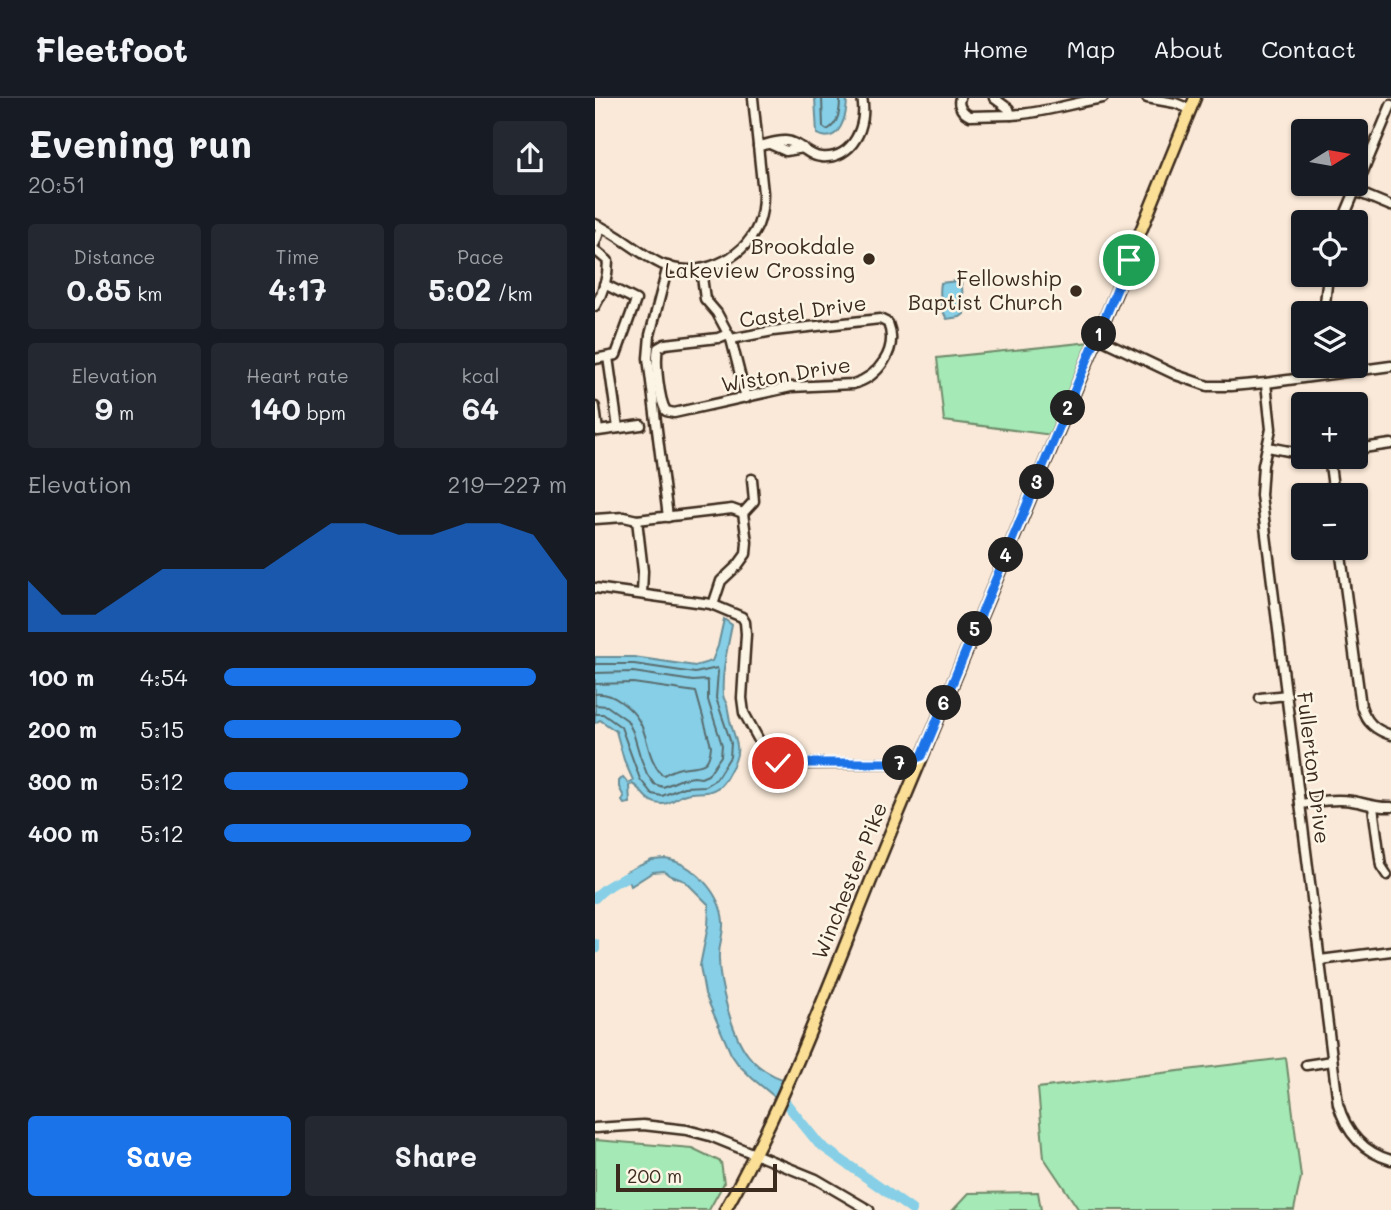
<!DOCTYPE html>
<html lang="en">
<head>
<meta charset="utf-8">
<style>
	body { margin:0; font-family:Mali,sans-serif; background:#242831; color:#f1f3f6; height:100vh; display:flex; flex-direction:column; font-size:26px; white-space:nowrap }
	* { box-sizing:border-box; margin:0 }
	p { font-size:23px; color:#9ea1a6 }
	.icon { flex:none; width:38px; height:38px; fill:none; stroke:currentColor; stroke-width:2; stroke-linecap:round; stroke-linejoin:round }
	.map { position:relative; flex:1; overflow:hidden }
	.panel { display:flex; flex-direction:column; background:#171b24; width:595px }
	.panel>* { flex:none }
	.needle { width:46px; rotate:79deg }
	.controls { position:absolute; left:696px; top:21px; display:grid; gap:14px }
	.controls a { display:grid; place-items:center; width:77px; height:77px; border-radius:7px; background:#171b24; box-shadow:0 2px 5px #0004; font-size:35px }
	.scale { position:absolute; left:21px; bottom:18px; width:161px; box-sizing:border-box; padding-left:7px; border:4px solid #3b2a1e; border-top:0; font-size:19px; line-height:24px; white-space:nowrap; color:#3b2a1e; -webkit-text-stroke:5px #fcf5e5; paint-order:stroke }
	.pin { position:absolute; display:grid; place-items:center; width:60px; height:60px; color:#fff; margin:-30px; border:4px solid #fff; border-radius:50%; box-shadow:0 2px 7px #0007 }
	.km { position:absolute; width:35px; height:35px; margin:-18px; border-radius:50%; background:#222; color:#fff; font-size:19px; line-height:35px; text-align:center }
	.round { display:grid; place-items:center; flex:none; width:74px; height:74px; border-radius:7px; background:#242831 }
	.summary { display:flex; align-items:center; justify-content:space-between; height:119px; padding:0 28px }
	h1 { font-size:38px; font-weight:800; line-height:52px }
	.stats { display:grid; grid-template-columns:repeat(3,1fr); gap:10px; height:119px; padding:7px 28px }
	.stats div { display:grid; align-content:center; border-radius:7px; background:#242831; text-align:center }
	.stats b { font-size:30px; font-weight:800 }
	.stats small { font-size:19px; font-weight:400 }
	.stats p { font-size:19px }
	.chart { height:196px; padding:14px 28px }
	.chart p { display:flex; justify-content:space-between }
	.chart svg { width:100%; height:126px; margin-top:7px; fill:#1a73e8; opacity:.7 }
	.cta { display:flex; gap:14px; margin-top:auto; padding:14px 28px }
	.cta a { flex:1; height:80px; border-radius:7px; background:#1a73e8; color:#fff; font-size:28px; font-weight:800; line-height:80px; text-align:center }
	.cta a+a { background:#242831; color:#f1f3f6 }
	ul { padding:0 28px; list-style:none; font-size:23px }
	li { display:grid; grid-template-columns:112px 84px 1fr; align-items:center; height:52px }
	li i { height:18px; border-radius:9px; background:#1a73e8 }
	header { display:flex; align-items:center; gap:42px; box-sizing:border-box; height:98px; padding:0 35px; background:#171b24; border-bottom:2px solid #363941 }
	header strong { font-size:33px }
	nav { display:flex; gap:38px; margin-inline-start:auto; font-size:24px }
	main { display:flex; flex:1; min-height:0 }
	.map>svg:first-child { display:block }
</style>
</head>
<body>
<header>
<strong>Fleetfoot</strong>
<nav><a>Home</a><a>Map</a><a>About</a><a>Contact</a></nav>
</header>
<main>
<section class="panel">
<div class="summary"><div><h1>Evening run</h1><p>20:51</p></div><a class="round"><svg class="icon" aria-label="share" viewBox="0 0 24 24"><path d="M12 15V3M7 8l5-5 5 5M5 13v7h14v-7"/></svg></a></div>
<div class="stats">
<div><p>Distance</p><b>0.85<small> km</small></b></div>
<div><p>Time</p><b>4:17</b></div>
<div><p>Pace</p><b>5:02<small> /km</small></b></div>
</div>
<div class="stats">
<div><p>Elevation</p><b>9<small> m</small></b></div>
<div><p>Heart rate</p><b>140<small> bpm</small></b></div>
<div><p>kcal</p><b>64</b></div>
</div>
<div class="chart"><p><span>Elevation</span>219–227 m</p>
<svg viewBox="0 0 160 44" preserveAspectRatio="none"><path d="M0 44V26L10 38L20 38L30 30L40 22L50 22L60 22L70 22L80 14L90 6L100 6L110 10L120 10L130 6L140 6L150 10L160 26V44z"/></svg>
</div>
<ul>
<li><b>100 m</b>4:54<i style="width:91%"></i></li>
<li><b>200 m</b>5:15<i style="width:69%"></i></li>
<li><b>300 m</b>5:12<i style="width:71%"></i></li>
<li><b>400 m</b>5:12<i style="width:72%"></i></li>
</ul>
<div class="cta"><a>Save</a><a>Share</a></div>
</section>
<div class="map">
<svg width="796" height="1112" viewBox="0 0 796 1112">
	<rect width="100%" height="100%" fill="#fae9d8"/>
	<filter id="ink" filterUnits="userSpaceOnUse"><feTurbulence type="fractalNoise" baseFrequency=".0143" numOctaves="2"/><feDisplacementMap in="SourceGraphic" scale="14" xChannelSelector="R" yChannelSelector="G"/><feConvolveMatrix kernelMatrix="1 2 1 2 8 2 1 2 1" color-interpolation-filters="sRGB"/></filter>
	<g filter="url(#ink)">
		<g fill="#a4e9b6" stroke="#708a6a" stroke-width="2">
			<path d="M496,244l-39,93 -108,-14 -7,-63z"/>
			<path d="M691,960l15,119 -7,33h-215l-35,-52 -6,-70z"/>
			<path d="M0,1042l97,8 29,14 3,21 -15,27h-114z"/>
			<path d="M443,1094l3,18h-88l16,-17z"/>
		</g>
		<g fill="#86cfe7" stroke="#688d97" stroke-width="2">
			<path d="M220,0h32c0,17 -7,48 -30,36z"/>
			<path d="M362,183l4,2 1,4 2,27 -4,3 -13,2c-6,-9 -8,-25 -6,-36z"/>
			<path d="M129,521l8,6c-4,21 -11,49 -9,70 1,5 2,5 4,10 1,5 2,10 3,16 6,22 13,28 0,50 -3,6 -7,14 -13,17 -10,7 -20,3 -31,6 -8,2 -15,10 -24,10 -18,-1 -19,-15 -30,-20l-3,2 1,17 -6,1 -2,-3 2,-4 -5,-10v-6l4,-4 5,6 5,-3 -9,-20 -8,-29 -16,-11 -5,3v-66h39l61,9 17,-5 6,-15z"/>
			<path d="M70,761c28,4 56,34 58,63 1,12 -5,24 -4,37 0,25 13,76 29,96 9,12 21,19 34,24l-7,18 -22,-18 -15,-15 -7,-10 -26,-60 -5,-28 8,-40 1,-21 -24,-24 -16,-6 -5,-4 -11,1 -22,14 -5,-14 26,-12z"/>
		</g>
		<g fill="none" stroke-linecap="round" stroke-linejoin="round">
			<g stroke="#596c6e" stroke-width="2">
				<path d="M227,0l1,29 4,3c12,-6 13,-20 13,-32"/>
				<path d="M0,566h39l61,9 22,-5 1,3 -2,27 15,45 -1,14 -14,22 -11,7 -21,1 -22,9 -10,-2 -12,-15 -19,-52 -18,-13h-8"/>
				<path d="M0,575l38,-1 60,9 14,-1 1,3v17l14,45 -1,11 -13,19 -7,3 -7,-1 -12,2 -19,8 -9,-3 -7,-10 -7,-18 -7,-24 -6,-12 -20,-14 -12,-1"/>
				<path d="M0,586l38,-1 63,9 15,54c-2,25 -13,18 -30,22 -6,1 -12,4 -17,7l-3,-1c-20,-25 -8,-50 -40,-72 -8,-6 -16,-9 -26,-8"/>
			</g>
			<g stroke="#86cfe7" stroke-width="10">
				<path d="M0,800c10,-13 30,-20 45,-27"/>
				<path d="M0,846v5"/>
				<path d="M182,994l42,52 93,66"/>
			</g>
			<defs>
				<g id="minor">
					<path d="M365,0c-3,8 3,15 10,18l41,-1 -2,-6 -15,-11"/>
					<path d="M552,0l28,5 15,6"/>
					<path d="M416,17c33,-2 60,-12 92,-17"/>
					<path d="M175,46l16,7 17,-3"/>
					<path d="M163,48c9,-1 19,-6 28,-5 14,1 21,15 35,16 32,3 47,-32 41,-59"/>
					<path d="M760,93l36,15"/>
					<path d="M747,124l49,-117"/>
					<path d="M0,126c24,10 43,29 66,40 36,16 82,-3 97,-39 4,-10 5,-21 5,-32l-10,-95"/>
					<path d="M0,145l6,-16"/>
					<path d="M0,152l13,11c0,16 -5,32 -13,45"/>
					<path d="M73,168l-18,69 -2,23 20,159"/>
					<path d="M106,171l4,30 12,14 14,26 15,59"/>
					<path d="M525,185l7,-18"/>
					<path d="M729,215l4,-38"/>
					<path d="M133,236l-10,4 -53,6 -7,4c-3,13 1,52 8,63l8,2 117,-26 62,-3c25,-7 46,-34 35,-61l-8,-4 -107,12 -42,8"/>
					<path d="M503,240l78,37 32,11h23l35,-3 125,-17"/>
					<path d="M13,259l10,71"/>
					<path d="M0,261l21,-4 20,-55 -32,-16"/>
					<path d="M671,285l5,46 -8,36 -2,30 77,609c8,28 25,48 53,56"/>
					<path d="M0,309l3,24 43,-6"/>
					<path d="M673,349l36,7"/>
					<path d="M761,351l35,-5"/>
					<path d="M734,359l5,38"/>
					<path d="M148,415l11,-12 -2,-22"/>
					<path d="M0,421l29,-2 13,3 95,-11 11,4"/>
					<path d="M42,422l6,51 -1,23"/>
					<path d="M745,450l21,158c5,16 14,24 30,29"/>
					<path d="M0,490l116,16 31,13 3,5 1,12 -4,64 2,15 23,42 5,6 10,3 122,-1 18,-7"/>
					<path d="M118,507l8,-24 17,-16 8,-11 1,-12 -4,-29"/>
					<path d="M665,600l27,-3"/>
					<path d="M705,706c17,-2 34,-6 52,-3 14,2 23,7 39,6"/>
					<path d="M778,709l8,59 6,9"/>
					<path d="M725,862l71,-9"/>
					<path d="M711,967l26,-4"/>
					<path d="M0,1030l48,-3 44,5 23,6 106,43 53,31"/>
				</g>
				<g id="major">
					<path d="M532,167l68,-167"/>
					<path d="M130,1112c66,-117 111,-245 162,-369 76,-186 154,-372 233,-558"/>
				</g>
			</defs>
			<use href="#minor" stroke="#3b2a1e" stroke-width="13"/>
			<use href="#major" stroke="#3b2a1e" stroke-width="15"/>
			<use href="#minor" stroke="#fcf5e5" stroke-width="8"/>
			<use href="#major" stroke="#fbdf96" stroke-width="10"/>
		</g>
	</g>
	<g fill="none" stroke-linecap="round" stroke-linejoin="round" filter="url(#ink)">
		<defs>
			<path id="route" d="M183,665h126l18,-7 207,-496"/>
		</defs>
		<use href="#route" stroke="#fff" stroke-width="14"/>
		<use href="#route" stroke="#1a73e8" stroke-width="9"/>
	</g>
	<g fill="#3b2a1e" stroke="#fcf5e5" stroke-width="2.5">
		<circle cx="274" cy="161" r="7"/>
		<circle cx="481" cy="193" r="7"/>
	</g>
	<g text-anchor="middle" stroke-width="5" stroke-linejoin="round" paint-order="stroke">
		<g font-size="21" fill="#3b2a1e" stroke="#fcf5e5" text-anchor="end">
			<text x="260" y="156">Brookdale<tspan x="260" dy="24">Lakeview Crossing</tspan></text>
			<text x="467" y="188">Fellowship<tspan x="467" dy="24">Baptist Church</tspan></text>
		</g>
		<g font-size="21" fill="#3b2a1e" stroke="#fcf5e5">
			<text transform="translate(208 214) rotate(-8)" y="7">Castel Drive</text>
			<text transform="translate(191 277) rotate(-9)" y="7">Wiston Drive</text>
			<text transform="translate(718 670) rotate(83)" y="7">Fullerton Drive</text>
			<text transform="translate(255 783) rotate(-68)" y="7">Winchester Pike</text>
		</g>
	</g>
</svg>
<div class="controls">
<a><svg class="needle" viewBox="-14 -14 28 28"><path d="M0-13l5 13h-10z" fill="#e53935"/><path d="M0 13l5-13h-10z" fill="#9ea1a6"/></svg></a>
<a><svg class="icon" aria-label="locate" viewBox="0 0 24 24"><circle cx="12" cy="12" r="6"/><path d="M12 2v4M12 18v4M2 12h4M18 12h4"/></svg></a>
<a><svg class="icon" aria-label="layers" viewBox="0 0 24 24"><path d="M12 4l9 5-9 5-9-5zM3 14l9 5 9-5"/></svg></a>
<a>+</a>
<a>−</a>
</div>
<div class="scale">200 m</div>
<div class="pin" style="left:534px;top:162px;background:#1e9e55"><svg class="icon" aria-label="arrive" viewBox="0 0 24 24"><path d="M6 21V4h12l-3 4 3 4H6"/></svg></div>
<div class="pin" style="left:183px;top:665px;background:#d93025"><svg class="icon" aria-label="check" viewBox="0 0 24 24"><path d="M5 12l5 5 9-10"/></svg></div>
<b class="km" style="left:504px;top:236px">1</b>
<b class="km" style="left:473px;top:310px">2</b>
<b class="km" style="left:442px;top:384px">3</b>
<b class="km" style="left:411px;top:457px">4</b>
<b class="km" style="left:380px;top:531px">5</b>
<b class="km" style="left:349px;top:605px">6</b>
<b class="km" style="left:305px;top:665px">7</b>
</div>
</main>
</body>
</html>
